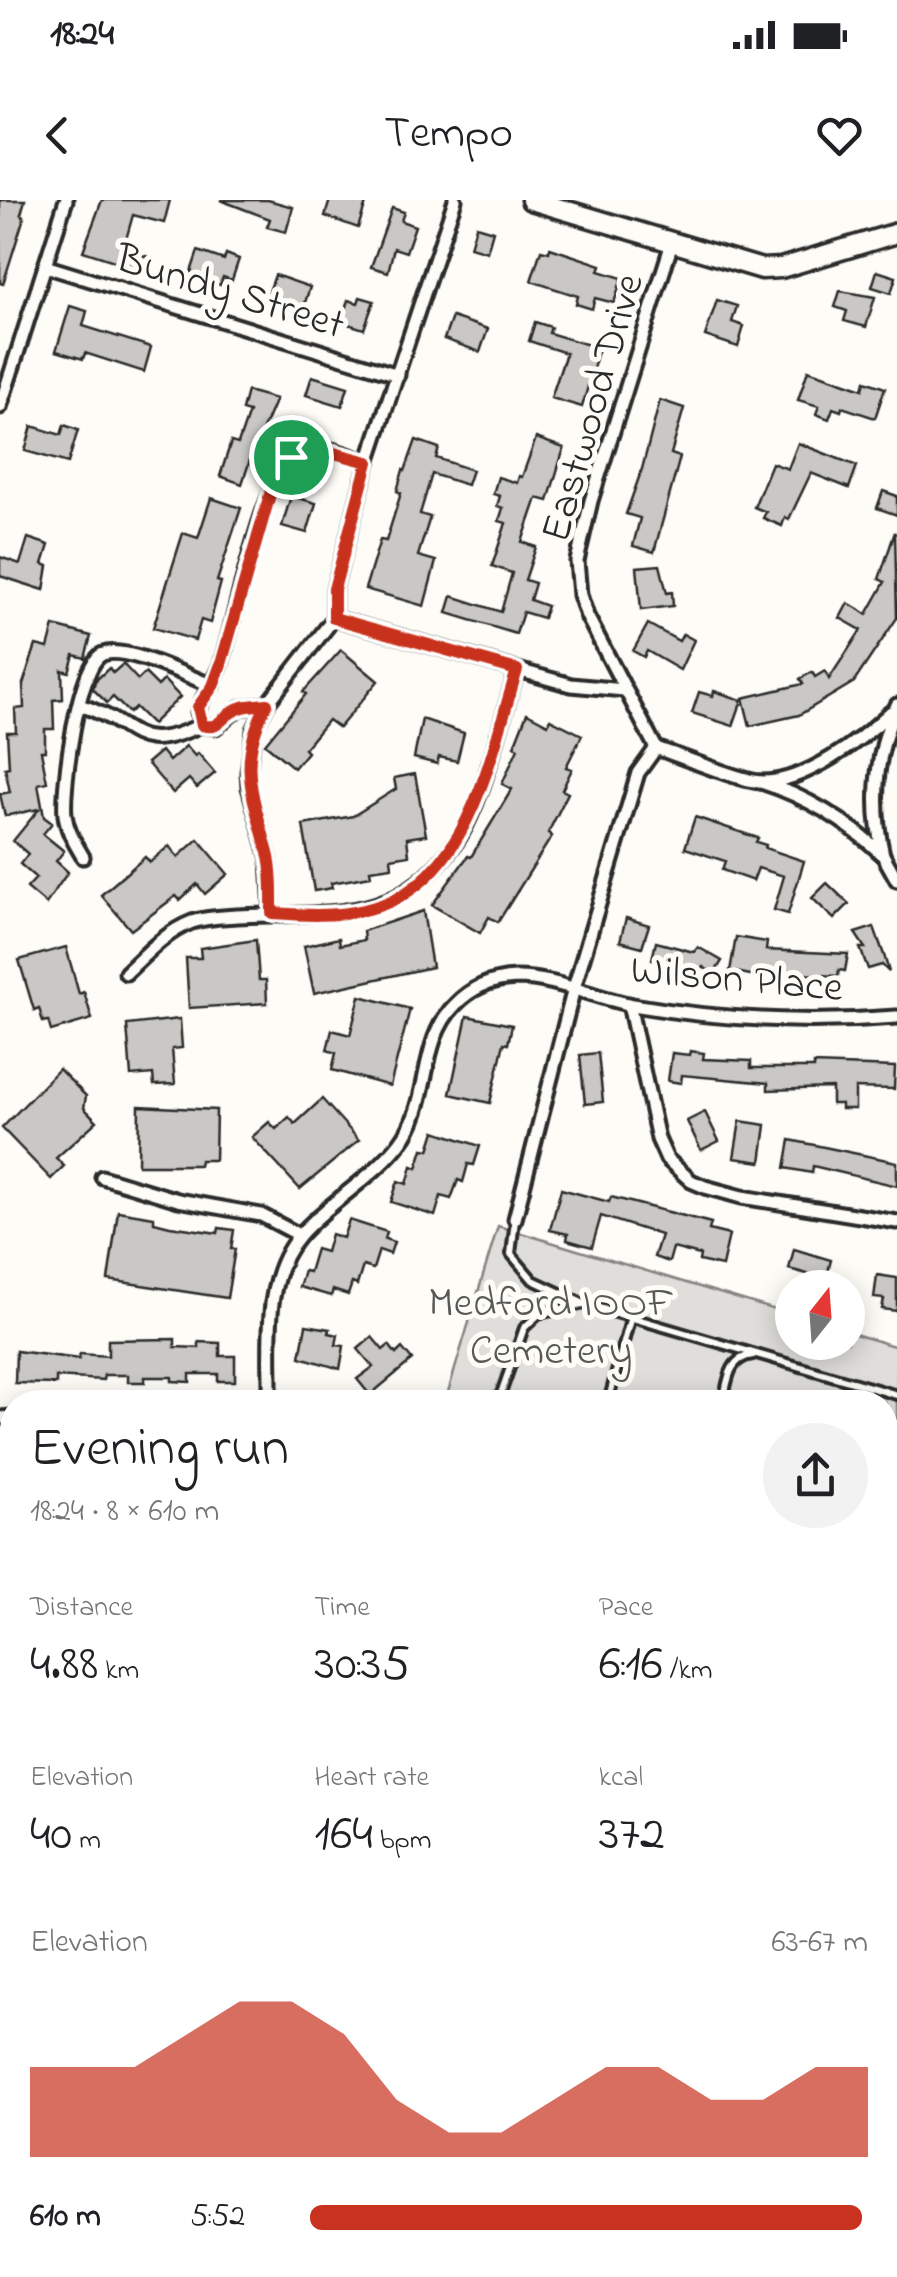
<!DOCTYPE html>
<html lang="en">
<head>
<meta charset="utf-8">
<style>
	body { margin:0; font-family:"Indie Flower",sans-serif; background:#f2f2f2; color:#202124; height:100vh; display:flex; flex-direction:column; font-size:38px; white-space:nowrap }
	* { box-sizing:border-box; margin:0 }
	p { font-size:32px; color:#757577 }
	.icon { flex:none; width:55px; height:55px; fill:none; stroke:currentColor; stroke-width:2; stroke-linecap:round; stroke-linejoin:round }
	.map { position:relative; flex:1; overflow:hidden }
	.drawer { position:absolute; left:0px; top:1190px; width:898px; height:888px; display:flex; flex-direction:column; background:#fff; border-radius:40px 40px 0 0; box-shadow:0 5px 25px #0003 }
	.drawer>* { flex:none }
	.needle { width:65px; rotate:17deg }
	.tools { position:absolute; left:775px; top:1070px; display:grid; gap:20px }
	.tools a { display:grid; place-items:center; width:90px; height:90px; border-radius:50%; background:#fff; box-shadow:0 5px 25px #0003; font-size:50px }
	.pin { position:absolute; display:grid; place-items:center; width:85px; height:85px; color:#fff; margin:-42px; border:5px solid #fff; border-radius:50%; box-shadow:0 2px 10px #0007 }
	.round { display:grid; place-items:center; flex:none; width:105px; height:105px; border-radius:52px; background:#f2f2f2 }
	.head { display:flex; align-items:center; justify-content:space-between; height:170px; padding:0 30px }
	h1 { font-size:55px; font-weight:600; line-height:75px }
	.figures { display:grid; grid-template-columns:repeat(3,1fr); gap:15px; height:170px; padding:10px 30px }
	.figures div { display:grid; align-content:center }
	.figures b { font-size:50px; font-weight:600 }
	.figures small { font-size:28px; font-weight:400 }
	.figures p { font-size:28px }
	.chart { height:280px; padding:20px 30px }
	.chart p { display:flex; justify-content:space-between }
	.chart svg { width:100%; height:180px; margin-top:10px; fill:#c8321e; opacity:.7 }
	ul { padding:0 30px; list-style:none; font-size:32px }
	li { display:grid; grid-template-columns:160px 120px 1fr; align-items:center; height:75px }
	li i { height:25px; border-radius:12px; background:#c8321e }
	.status { display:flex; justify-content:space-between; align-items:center; height:70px; padding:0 50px; background:#fff; direction:ltr }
	.status svg { height:28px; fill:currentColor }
	header { display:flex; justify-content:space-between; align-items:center; height:130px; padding:0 30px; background:#fff; font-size:45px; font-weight:600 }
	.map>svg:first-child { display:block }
</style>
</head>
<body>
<div class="status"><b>18:24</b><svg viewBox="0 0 49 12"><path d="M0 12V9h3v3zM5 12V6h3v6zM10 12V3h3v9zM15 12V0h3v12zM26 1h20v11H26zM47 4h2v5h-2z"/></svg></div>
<header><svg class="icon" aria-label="back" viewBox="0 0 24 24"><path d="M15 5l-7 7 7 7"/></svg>Tempo<svg class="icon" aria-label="heart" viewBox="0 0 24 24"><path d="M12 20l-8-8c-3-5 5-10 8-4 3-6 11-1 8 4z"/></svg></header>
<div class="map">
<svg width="897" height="2077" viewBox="0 0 897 2077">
	<rect width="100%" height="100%" fill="#fdfcf7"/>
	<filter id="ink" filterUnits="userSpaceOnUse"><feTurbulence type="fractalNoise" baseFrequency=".01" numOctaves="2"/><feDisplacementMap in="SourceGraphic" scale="20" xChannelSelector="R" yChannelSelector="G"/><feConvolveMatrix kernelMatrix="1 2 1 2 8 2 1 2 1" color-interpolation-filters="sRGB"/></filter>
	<g filter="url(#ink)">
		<g fill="#dfdeda" stroke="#858482" stroke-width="2.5">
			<path d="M498,1026l294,89v27h56v-10l49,15v680l-12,-2v-623h-440z"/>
			<path d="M0,1623l12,8v434h771l-4,12h-779z"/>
		</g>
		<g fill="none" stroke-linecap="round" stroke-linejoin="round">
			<g stroke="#7e7d7b" stroke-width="5">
				<path d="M0,1787l12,3"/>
				<path d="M138,2065l1,12"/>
				<path d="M507,2065l6,7 9,3 15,-10"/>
				<path d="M453,2073l12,3 32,-11"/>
			</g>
			<path stroke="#b5b4b1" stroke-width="28" d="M0,2064l1,13"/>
		</g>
		<g fill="#c9c8c4" stroke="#2b2b2b" stroke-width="2.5">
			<path d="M0,0h25l-4,14 3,3 -21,67 -3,-1z"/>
			<path d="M102,0h68l-6,23 -31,-8 -10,35 26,7 -4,14 -62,-20z"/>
			<path d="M220,0h48l25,7 -7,25 -19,-5 3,-8z"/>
			<path d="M330,0l36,3 -8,25 -33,-12z"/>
			<path d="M392,8l12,4 -3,9 14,5 -9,26 -12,-4 -6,24 -17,-5z"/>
			<path d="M476,26l17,5 -6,21 -17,-5z"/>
			<path d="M550,48l51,17 -2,6 23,7 -8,25 -19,-5 -3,11 -16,-5 2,-8 -47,-15 10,-31 8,2z"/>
			<path d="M198,51l26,9 2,-6 13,5 -7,21 -9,-3 -3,8 -30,-10z"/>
			<path d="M877,71l19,6 -5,16 -19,-6z"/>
			<path d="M275,75l35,12 -7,22 -36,-12z"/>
			<path d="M840,91l35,6 -9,30 -22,-6 3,-10 -12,-4z"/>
			<path d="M360,97l14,4 -10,28 -23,-7 7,-22 10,3z"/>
			<path d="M717,100l20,6 -5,16 12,4 -6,21 -33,-11z"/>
			<path d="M70,106l17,5 -4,15 68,21 -7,25 -59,-19 -2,6 -27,-8z"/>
			<path d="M452,117l36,12 -8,23 -36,-13z"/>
			<path d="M535,122l16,5 -2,6 50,15 -17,59 -31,-9 15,-45 -37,-12z"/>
			<path d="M808,170l55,19 2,-8 20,7 -10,30 -33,-11 -1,4 -8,-3 -4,11 -13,-5 3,-8 -21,-6z"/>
			<path d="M312,176l36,11 -6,19 -36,-11z"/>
			<path d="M247,191l29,8 -20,46 11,4 -5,15 -12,-4 -8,24 -22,-8 11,-34 7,2 11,-32 -7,-2z"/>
			<path d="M660,200l24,8 -13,46 9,3 -26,95 -21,-6 7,-28 -14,-4 16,-45z"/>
			<path d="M64,225l14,5 -10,33 -43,-12 7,-25 29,9z"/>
			<path d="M536,238l28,10 -16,53 -11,-3 -15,44 14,5 -11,33 10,3 -5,17 17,6 -4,12 -20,-6 -7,22 -69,-21 5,-17 49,16 11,-39 -20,-7 14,-43 -7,-2 4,-13 -6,-2 3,-10 -7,-2 5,-17 19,6 2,-7 3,1z"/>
			<path d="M416,240l23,8 -3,10 36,12 -5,15 -35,-11 -12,40 10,3 -12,39 18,5 -12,45 -59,-17 15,-49 6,1 15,-48 -4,-2 6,-21 2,1z"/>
			<path d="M798,243l59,23 -8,22 -38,-15 -22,46 -4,-2 -3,9 -19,-8 3,-6 -12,-5 18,-44 16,6z"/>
			<path d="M883,291l14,5v19l-20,-7z"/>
			<path d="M291,296l25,7 -9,30 -25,-7z"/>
			<path d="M211,298l30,10 -24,73 4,1 -11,41 -9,-3 -6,20 -42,-12 30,-95 15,5z"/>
			<path d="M895,332l2,86 -43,64 -55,33 -49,11 -7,-28 60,-14 -3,-5 12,-7 3,5 10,-6 4,8 32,-49 -21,-12 8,-15 19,11 18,-32 -6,-3z"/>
			<path d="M28,338l21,7 -6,19 5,2 -4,24 -44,-14v-19l20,7z"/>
			<path d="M660,365l7,28 5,-1 1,14 -32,4 -4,-43z"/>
			<path d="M648,424l31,17 4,-7 11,6 -14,30 -33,-19 -3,6 -11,-6z"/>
			<path d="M54,426l37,10 -6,22 -11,-3 -5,17 -7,-2 1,29 -10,1 1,29h-9v22h-4l6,31 -9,2 6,33 8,6 -9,11 21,17 -8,10 12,11 -22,32 -19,-16 9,-10 -16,-14 8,-10 -15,-13 26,-32 -34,7 -5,-22 10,-2 -5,-24 4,-1 -2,-35h9l-1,-23 9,-1 -1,-24 13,-39 12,3z"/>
			<path d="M341,450l37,31 -39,47 -11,-8 -24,29 3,3 -13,16 -29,-24 41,-50 -3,-2z"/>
			<path d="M123,464l15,16 7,-7 13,13 6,-6 16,17 -28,27 -17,-17 -6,6 -16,-16 -6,6 -14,-14 2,-8 14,-13 4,5z"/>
			<path d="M714,491l28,9 -9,26 -41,-13 7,-21 14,4z"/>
			<path d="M527,513l21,11 2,-5 32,16 -16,32 6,2 -10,21 6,3 -20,40 4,3 -54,86 -9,-5 -9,16 -48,-28 36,-49 3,1 41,-68 -10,-5 16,-36 -4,-2z"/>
			<path d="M422,519l42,14 -7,28 -18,-4 -2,7 -23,-6z"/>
			<path d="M186,546l9,10 3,-3 17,20 -18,15 -8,-9 -16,14 -26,-30 14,-12 8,10z"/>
			<path d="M415,574l11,61 -19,3 2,17 -18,3 1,9 -22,3 1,6 -40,7 1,5 -18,3 -11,-66 50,-9 43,-27 -2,-11z"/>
			<path d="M695,617l63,21 -2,4 10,3 -1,3 39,13 -16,53 -14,-4 10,-34 -26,-8 -5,13 -31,-11 3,-9 -40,-13z"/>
			<path d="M198,639l30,35 -23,20 -8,-10 -17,16 -4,-4 -45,34 -30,-35 44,-38 5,5 19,-16 9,11z"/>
			<path d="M827,683l22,21 -15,15 -22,-21z"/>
			<path d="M423,711l9,56 -118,26 -10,-47 35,-8 1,7 24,-5 -1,-9z"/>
			<path d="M626,718l23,7 -7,22 -22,-6z"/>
			<path d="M874,727l10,28 5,17 -7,-7 -14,4 -8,-21h5l-10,-15z"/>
			<path d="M736,737l31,5 -1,8 82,4 -3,17 -6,-1 -1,6 -76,-4 -1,5 -31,-6z"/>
			<path d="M256,740l3,40h7l1,23 -78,5 -3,-50h15l-1,-10z"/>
			<path d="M656,742l38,10 4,-5 24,14 -8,13 -11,-7 -8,14 -13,-8 3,-5 -33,-9z"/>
			<path d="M66,747l13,47 5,-2 8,27 -41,12 -3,-10 -5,1 -4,-14 -5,2 -15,-50z"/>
			<path d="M360,796l50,13 -20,77 -58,-16 4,-17 -9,-3 5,-20 18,5z"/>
			<path d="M467,816l45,9 -4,19 -4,-1 -14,60 -40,-9z"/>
			<path d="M180,819l2,29 -10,1 3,35 -21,1 -1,-11 -22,2 -4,-51z"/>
			<path d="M690,851l14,2 -1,6 48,2v7h63v-4l81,3 -1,22 -39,-1v21h-14v-5h-9v-16l-64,2v-7l-86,-8 -1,8 -13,-2 4,-28 17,2z"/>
			<path d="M598,853l5,49 -18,2 -5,-49z"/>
			<path d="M59,869l27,27 -2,12 13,13 -41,37 8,8 -13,13 -49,-51z"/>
			<path d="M322,899l37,41 -59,49 -48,-52 17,-15 7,7 13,-12 6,7z"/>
			<path d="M139,906l77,4 -1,50h-15l-1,5h-61z"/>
			<path d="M705,912l14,29 -18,9 -14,-29z"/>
			<path d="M740,921l26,4 -5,37 -27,-4z"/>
			<path d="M435,931l45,15 -6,19 -6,-1 -5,18 -5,-2 -7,19 -10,-3 -6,20 -44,-14 7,-21 9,3 5,-18 5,2 6,-19 6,1z"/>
			<path d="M790,940l107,22v24l-84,-20 -1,7 -27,-5z"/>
			<path d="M561,989l48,13 2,-5 100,26 -2,7 20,5 -7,31 -23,-5 1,-6 -27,-7 -4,14 -15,-5 7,-22 -60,-19 -9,31 -25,-7 1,-6 -18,-4z"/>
			<path d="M118,1011l36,6v5l16,4 48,7 1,-5 15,2 -3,19h4l-8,49 -119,-18z"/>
			<path d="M349,1020l38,12 -2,7 9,3 -4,12 -11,-4 -6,19 -10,-3 -6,19 -5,-2 -4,12 -15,-5 -2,6 -32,-9 5,-16 5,1 7,-23 10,3 5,-18 12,4z"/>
			<path d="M794,1049l37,11 -5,19 -37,-10z"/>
			<path d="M877,1075l20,3v33l-15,-2 2,-10 -10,-1z"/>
			<path d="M306,1125l24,4 -1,4 9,2 -2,10 8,1 -4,23 -40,-12z"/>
			<path d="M372,1137l11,13 6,-5 7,9 6,-6 10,12 -42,35 -13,-16 16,-12 -15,-18z"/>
			<path d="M175,1139v8l24,1v-6l21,1v13h15v25h-17v-7h-28v8l-18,-1v-4h-27v5h-17v-7h-24l-1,5 -47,-3v7l-41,-1 1,-32 63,8 1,-5 28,2v-16z"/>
			<path d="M888,1866l9,3v48l-12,-4z"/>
		</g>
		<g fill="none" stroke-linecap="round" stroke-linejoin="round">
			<defs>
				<g id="lane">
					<path d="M515,1020l-4,34 22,26 49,23"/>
					<path d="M498,1202l26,-74 15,-14 46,-10 312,91"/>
					<path d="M608,1202l23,-86"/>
					<path d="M723,1202c5,-21 5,-44 30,-47"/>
					<path d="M885,1280l12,4"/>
					<path d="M885,1369l12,3"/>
					<path d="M885,1456l12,4"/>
					<path d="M885,1547l12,4"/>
					<path d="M885,1612l12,3"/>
					<path d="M885,1674l12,4"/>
					<path d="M885,1823l12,-38"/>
				</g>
				<g id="street">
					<path d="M45,66l353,109"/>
					<path d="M0,207l66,-207"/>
					<path d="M334,418l237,67 53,5"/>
					<path d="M267,504l-28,4 -23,19 -15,-2 -3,-13c4,-16 17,-31 23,-48 14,-43 41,-187 74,-210 21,-15 51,1 73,8"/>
					<path d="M79,505c59,17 52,53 122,20"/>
					<path d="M656,548l-69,-132 -7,-21 -3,-34 14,-60 81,-258"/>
					<path d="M656,548c22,7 87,34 105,34 44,1 100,-42 130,-70"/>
					<path d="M761,582c47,15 86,39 122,73 -12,-52 -8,-101 14,-150"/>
					<path d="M883,655l14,25"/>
					<path d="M83,657c-8,-14 -16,-26 -18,-42 -3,-26 13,-152 38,-161 23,-9 86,23 110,32"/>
					<path d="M272,713l-3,-54 -20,-72 -1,-15 6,-42 13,-26 67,-86v-29l34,-127 87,-262"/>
					<path d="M126,773c20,-19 40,-41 66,-51 14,-5 30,-5 45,-6 90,-5 160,11 219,-74 27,-38 46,-125 61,-172"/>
					<path d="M629,804l29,135 9,20 24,22 14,6 37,10 155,25"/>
					<path d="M102,977l76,23 83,15 38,20"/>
					<path d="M515,1019l59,-231 64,-215 18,-25"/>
					<path d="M270,1202c1,-53 -9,-123 30,-167 30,-34 72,-56 100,-92 32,-41 18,-101 55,-138 16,-17 37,-26 61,-27 41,0 78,20 117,27 87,15 176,19 264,12"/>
					<path d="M0,1218l12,-1"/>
				</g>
				<g id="secondary">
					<path d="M531,0l231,69 19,-1 116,-35"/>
					<path d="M0,1517l12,7"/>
					<path d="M885,1956l12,3"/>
				</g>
			</defs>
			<use href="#lane" stroke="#2b2b2b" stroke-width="14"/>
			<use href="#street" stroke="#2b2b2b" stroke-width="19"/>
			<use href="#secondary" stroke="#2b2b2b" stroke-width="25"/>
			<g stroke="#2b2b2b" stroke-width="2.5" stroke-dasharray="8 8" stroke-linecap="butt">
				<path d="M0,1673l12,8"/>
				<path d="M193,2065v12"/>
				<path d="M413,2065l15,11"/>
				<path d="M194,2068l12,9"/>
				<path d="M430,2077l20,-12"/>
				<path d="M569,2077l3,-12"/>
			</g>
			<use href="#lane" stroke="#fdfcf7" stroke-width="6"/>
			<use href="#street" stroke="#fdfcf7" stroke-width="11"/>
			<use href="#secondary" stroke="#fdfcf7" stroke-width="18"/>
		</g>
	</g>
	<g fill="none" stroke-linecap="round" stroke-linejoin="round" filter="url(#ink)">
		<defs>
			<path id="route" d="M315,248l53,14 -34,127v29l183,52c-27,85 -48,218 -153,240 -29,7 -62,5 -92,3 0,-18 1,-38 -3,-56 -15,-60 -34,-93 -2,-153 -11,1 -26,1 -35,8 -13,8 -14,18 -30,13l-4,-18 15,-21 8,-22 50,-173 20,-34z"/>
		</defs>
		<use href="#route" stroke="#fff" stroke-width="20"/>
		<use href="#route" stroke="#c8321e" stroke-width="12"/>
	</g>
	<g text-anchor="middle" stroke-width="10" stroke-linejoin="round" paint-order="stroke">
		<g font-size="42" fill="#2b2b2b" stroke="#fdfcf7">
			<text transform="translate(231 89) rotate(17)" y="15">Bundy Street</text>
			<text transform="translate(590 207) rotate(-74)" y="15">Eastwood Drive</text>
			<text transform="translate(737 776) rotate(5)" y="15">Wilson Place</text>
		</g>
		<g font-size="42" fill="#585857" stroke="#fdfcf7">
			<text x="551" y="1115">Medford IOOF<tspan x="551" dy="48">Cemetery</tspan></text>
		</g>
	</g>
</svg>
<div class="tools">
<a><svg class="needle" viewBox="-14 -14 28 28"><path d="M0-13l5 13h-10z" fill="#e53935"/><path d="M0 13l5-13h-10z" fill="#757577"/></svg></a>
</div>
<div class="pin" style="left:291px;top:257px;background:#1e9e55"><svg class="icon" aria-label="arrive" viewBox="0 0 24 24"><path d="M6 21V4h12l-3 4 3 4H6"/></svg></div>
<section class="drawer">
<div class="head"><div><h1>Evening run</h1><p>18:24 · 8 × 610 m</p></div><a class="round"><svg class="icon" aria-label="share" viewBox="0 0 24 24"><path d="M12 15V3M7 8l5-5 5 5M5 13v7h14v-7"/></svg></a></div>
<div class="figures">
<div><p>Distance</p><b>4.88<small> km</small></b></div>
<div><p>Time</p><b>30:35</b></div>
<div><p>Pace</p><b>6:16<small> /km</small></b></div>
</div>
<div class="figures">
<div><p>Elevation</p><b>40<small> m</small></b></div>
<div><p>Heart rate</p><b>164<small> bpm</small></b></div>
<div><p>kcal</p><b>372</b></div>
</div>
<div class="chart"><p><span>Elevation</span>63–67 m</p>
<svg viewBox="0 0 160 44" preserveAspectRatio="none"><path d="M0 44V22L10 22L20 22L30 14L40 6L50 6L60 14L70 30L80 38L90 38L100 30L110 22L120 22L130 30L140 30L150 22L160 22V44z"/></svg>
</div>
<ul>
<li><b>610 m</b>5:52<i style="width:99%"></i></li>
</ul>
</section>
</div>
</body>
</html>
